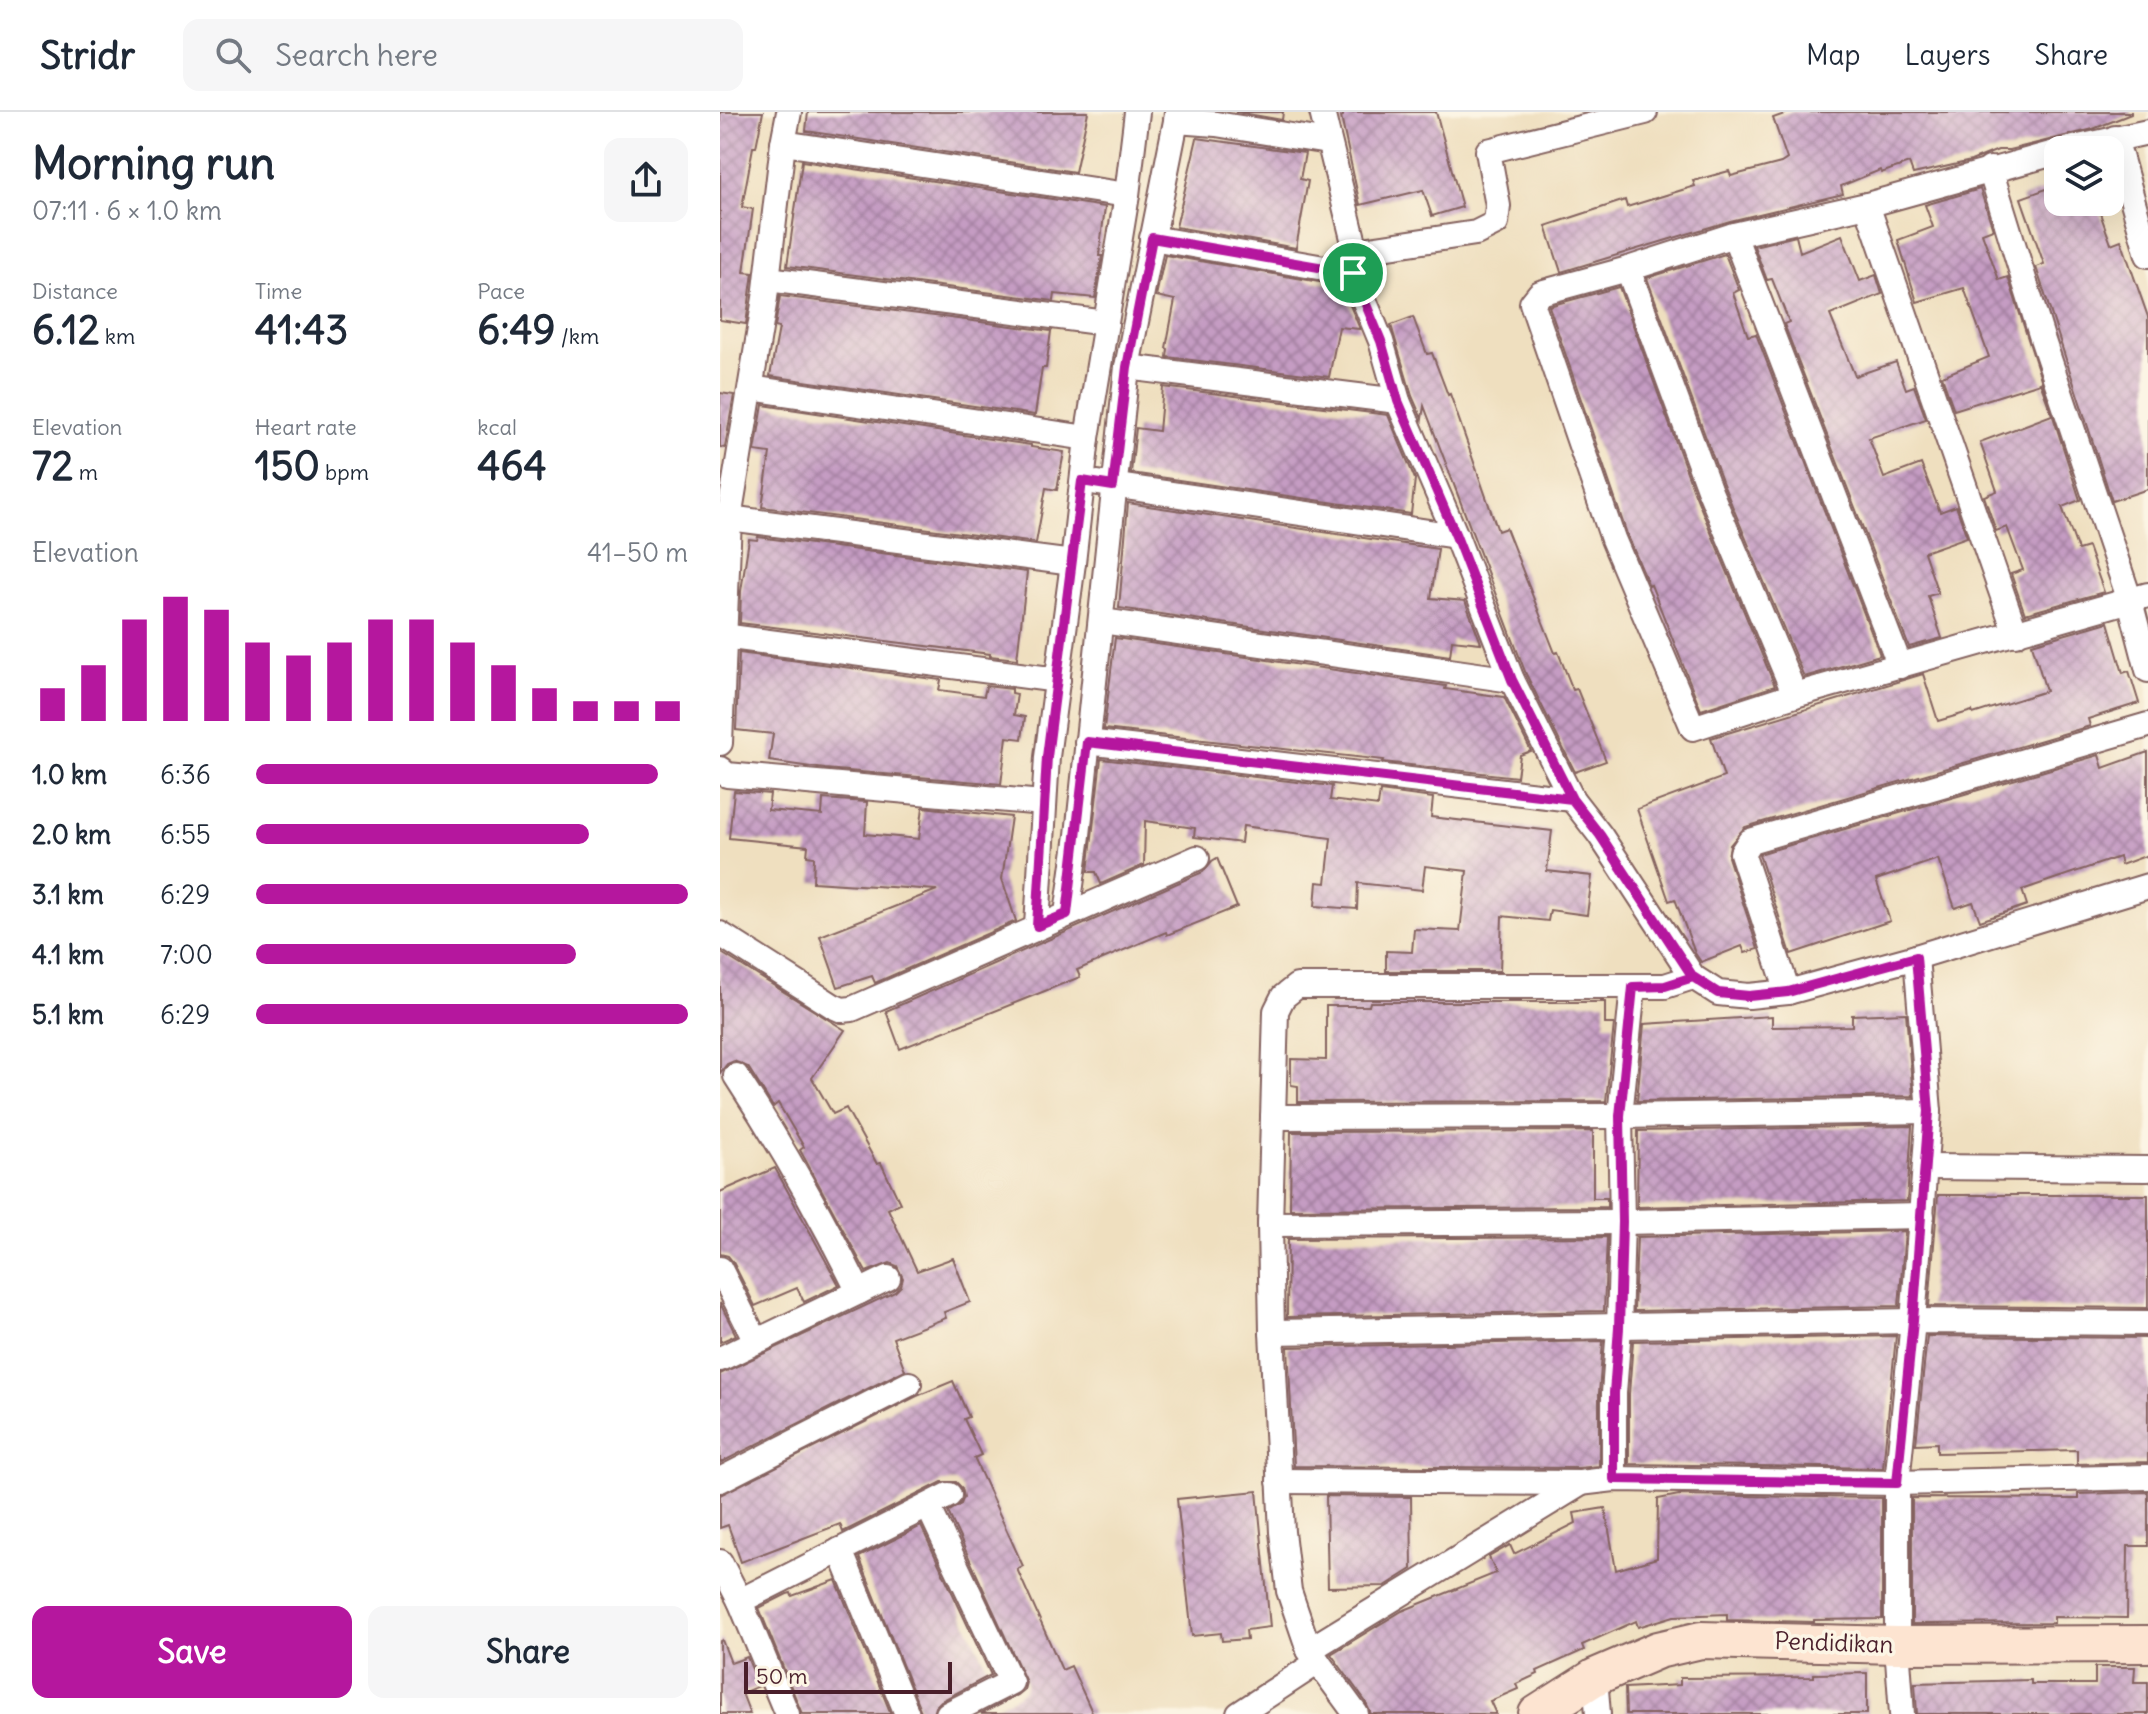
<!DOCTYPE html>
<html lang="en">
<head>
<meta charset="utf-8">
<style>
	body { margin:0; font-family:Delius,sans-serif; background:#f6f6f7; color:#1f2937; height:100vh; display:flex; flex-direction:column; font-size:30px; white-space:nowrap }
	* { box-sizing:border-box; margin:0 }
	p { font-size:26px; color:#747a83 }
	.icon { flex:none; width:44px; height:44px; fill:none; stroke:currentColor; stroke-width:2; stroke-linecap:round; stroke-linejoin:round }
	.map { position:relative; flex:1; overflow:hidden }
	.panel { display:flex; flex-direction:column; background:#fff; width:720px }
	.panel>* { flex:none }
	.fabs { position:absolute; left:1324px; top:24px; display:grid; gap:16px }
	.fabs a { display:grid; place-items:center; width:80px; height:80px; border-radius:16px; background:#fff; box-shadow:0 8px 32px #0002; font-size:40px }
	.scale { position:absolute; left:24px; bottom:20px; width:208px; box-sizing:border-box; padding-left:8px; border:4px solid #4a1f2b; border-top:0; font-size:22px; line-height:28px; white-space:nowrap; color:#4a1f2b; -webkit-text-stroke:6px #fcf5e5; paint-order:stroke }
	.pin { position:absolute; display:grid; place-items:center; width:68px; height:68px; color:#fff; margin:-34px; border:4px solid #fff; border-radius:50%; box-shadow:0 2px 8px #0007 }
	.round { display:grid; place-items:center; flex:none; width:84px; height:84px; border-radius:16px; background:#f6f6f7 }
	.head { display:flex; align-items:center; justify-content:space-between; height:136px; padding:0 32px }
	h1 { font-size:44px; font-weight:700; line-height:60px }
	.metrics { display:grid; grid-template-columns:repeat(3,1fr); gap:12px; height:136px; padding:8px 32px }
	.metrics div { display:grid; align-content:center }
	.metrics b { font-size:40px; font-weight:700 }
	.metrics small { font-size:22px; font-weight:400 }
	.metrics p { font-size:22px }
	.chart { height:224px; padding:16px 32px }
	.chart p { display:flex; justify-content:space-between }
	.chart svg { width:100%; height:144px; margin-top:8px; stroke:#b5179e; stroke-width:6 }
	.primary-button { display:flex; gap:16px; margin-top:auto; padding:16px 32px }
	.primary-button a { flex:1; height:92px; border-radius:16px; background:#b5179e; color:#fff; font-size:32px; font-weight:700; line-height:92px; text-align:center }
	.primary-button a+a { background:#f6f6f7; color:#1f2937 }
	ul { padding:0 32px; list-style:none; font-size:26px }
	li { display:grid; grid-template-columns:128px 96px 1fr; align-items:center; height:60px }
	li i { height:20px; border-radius:10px; background:#b5179e }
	header { display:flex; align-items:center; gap:48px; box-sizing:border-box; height:112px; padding:0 40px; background:#fff; border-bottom:2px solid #e0e1e3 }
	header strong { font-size:38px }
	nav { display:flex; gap:44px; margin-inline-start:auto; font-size:28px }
	.search { width:560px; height:72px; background:#f6f6f7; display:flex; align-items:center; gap:20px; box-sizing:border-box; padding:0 28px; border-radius:16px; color:#747a83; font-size:30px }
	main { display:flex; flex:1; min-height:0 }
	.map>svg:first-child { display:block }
</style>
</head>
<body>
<header>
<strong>Stridr</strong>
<div class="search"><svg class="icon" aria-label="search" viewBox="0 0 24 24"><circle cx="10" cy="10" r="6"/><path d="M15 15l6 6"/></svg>Search here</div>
<nav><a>Map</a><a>Layers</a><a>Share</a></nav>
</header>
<main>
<section class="panel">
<div class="head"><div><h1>Morning run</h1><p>07:11 · 6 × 1.0 km</p></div><a class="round"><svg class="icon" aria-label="share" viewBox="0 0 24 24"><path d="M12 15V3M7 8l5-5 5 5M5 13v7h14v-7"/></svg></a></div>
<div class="metrics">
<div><p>Distance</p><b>6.12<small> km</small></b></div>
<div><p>Time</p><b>41:43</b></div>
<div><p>Pace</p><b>6:49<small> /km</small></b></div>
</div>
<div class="metrics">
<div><p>Elevation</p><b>72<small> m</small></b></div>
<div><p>Heart rate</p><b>150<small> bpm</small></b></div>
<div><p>kcal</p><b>464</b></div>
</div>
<div class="chart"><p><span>Elevation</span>41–50 m</p>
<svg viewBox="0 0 160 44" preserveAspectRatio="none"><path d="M5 44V34M15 44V27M25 44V13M35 44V6M45 44V10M55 44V20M65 44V24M75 44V20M85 44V13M95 44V13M105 44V20M115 44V27M125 44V34M135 44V38M145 44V38M155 44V38"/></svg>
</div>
<ul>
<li><b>1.0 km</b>6:36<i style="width:93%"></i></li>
<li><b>2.0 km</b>6:55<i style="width:77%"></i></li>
<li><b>3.1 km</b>6:29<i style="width:100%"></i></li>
<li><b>4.1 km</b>7:00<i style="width:74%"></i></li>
<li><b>5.1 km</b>6:29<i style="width:100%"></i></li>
</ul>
<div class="primary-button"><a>Save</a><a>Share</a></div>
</section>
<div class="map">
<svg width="1428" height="1602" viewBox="0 0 1428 1602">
	<defs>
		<pattern id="building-cross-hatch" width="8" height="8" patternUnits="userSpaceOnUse" patternTransform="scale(2)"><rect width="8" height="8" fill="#c59cc3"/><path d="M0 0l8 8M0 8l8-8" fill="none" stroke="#a27f9f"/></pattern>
	</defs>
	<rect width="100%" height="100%" fill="#fcf5e5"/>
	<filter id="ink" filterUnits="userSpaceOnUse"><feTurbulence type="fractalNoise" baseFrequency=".0125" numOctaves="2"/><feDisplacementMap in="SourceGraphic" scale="16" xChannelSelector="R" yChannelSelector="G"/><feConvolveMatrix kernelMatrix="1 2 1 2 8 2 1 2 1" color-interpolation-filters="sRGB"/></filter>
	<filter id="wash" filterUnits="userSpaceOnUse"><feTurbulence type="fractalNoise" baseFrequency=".006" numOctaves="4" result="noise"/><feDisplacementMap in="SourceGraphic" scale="32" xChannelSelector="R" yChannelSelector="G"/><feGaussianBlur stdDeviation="1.8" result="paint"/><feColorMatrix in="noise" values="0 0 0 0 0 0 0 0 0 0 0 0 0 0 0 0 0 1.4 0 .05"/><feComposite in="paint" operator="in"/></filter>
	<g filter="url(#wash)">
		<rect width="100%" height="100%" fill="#efdfbf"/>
		<g id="blocks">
			<g fill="url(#building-cross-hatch)">
				<path d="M0,0h43l-7,35h-3l-11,60 11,2 -9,63 9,1 -7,51 -26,-4z"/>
				<path d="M88,0h280l-13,60 -269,-41z"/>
				<path d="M516,0h47l-1,8z"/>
				<path d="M623,0h93l26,95 -30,9 -9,-26 -63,15 -19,-88 2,-1z"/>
				<path d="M1070,0h341v2l-38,15 -84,21h-11l-27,11 -58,13 -4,-11 -28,10 -1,-3 -39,16 2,8 -113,27 -169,51 -15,-46 79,-26 2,7 68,-21 -2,-5 36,-10 2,5 50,-13 6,-4 -14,-41z"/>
				<path d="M477,26l108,15 -5,26 8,2 -12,67 -120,-21z"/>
				<path d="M82,49l303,46 -6,49h3l-7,42 -40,-4 -1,7 -267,-35z"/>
				<path d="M1338,73v17h38l15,42 10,-4 27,77v172l-36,12 -76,-234 8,-3 -23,-66z"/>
				<path d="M1260,77l13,40 -11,4 17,47 9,-3 72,223 -18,7 16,43 10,-3 16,45 -79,22 -14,-40 12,-4 -16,-43 -11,4 -12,-35 13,-5 -17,-49 72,-27 -12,-32 -86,27 -12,-34 47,-19 -25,-69 -47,14 -19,-62 35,-13 -8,-22z"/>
				<path d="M1122,123l18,46 16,-6 6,19 -52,21 25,61 41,-14 10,27 8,-3 12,33 -57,19 15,40 37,-14 19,48 16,-6 11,31 -43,15 14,41 -10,3 14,42 -33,9 -125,-323 5,-2 -17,-43 -5,1 -13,-34 42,-10 4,16z"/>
				<path d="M1005,142l14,36 -6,3 15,43 8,-2 124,321 -76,22 -81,-193 -76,-206z"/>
				<path d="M445,143l177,31 18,43 -21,-2 -10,50 -162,-20 1,-8 -2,-1 9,-48 -19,-4z"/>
				<path d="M899,175l76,207 80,192 -74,24 -50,-125 -2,1 -22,-52 -78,-228z"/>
				<path d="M60,184l271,35 -5,37h-4l-7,47 -265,-39 9,-48 -4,-1z"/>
				<path d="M693,205l14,37 5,-1 16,42 2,-1 48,137 8,-3 49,125 3,-1 15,38 4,-1 29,72 -31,11 -49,-98 -102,-268 -2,13 -10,-23 -21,-71z"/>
				<path d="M443,275l225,28 27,64 -4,35 -280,-41 5,-45 23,3z"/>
				<path d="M0,281l14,2 -9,53 -5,-1z"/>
				<path d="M43,293l268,40v2l33,5 -7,38 -11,-2 -10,55 -274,-36 8,-54 -15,-2z"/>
				<path d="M408,391l310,46 -7,49 34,3 16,42 -29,-3 -2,16 -331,-48z"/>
				<path d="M38,425l269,35 -10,87 -27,-3v-2l-250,-31 1,-32 8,-52 8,1z"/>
				<path d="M1388,510l15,51 6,-2 10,32 -51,16 2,7 -345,101 -15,18 -2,12 30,92 -13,4 -3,-7 -41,16 -6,-9 -20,-54 -6,2 -32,-92 87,-32 -13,-39 212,-64 15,47 34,-10 1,3 73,-23 -14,-47z"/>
				<path d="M395,526l331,48 -1,3 59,8 27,54 -11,4 -3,22 -134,-15 1,-2 -280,-31z"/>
				<path d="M19,541l202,27 -2,10 45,6 2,-10 26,3v4l5,1 -3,21 11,2 -3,22 -15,-2 -6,47 -176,-15 -56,-8 4,-27 -37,-4z"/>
				<path d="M1428,640v103l-27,10 -2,-8 -97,33 5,15 -47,16 -7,-19 -18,6 -17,-49 -62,21 14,41 -99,33 -32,-100 340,-99 4,13z"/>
				<path d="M381,647l231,27 -2,14 48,6 2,-15 53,7 -2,19 121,14 -5,40 45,5 -5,39 -37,-5 -2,11 -46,-5 -2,55h-114v-20l26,1 2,-23 46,2 7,-60 -42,-5 -3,24 -64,-7 -1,26 -42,-3 2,-24 9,1 5,-45 -88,-12 -2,17 -47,-6 1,-9 -50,-7 -1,44 -43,19 -5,-12h-8z"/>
				<path d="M14,679l36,3 -2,16 54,5 1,-16 44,3 -2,32 54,5 4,-32 88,10 -9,62 14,42 -141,62 -3,-7 -34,11 -18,-51 117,-46 -124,-8 1,-25 -7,-1 1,-10 -79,-8z"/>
				<path d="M497,746l20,49 -70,28 -1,-3 -89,38 3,7 -180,72 -14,-38 317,-139 9,-11z"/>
				<path d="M0,840l125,78 -33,48 21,36 13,-6 31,56 4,-1 19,40 -12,6 29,62 36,-13 17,44 -26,10 2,6 -53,20 12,32 -185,93v-89l175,-82 6,-6 2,-8 -6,-12 -7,-3 -24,9 -66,-122 4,-3 -26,-44 -5,4 -25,-40 -14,-6 -7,3 -7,9z"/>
				<path d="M650,890h235v22h9l-8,77 -308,1v-16l-7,-1v-26l35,1v-54h43z"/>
				<path d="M1186,901l7,83 -276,5 7,-77 128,-8v11l80,-1v-11z"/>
				<path d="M1192,1014l-5,75 -270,6 1,-76z"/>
				<path d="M873,1019v67h14v9l-317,2 1,-77z"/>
				<path d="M55,1056l64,117 -35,17 -7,-14 -42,18 -22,-44 -5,-6 -8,-2v-62z"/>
				<path d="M1218,1083h210v113l-219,-2z"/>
				<path d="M1185,1119l-6,75 -265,5 3,-74z"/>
				<path d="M887,1125l-3,74 -317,6 1,-78z"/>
				<path d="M0,1191l16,32 -16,7z"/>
				<path d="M1176,1224l-13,132 -254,-4v-70l4,-53z"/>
				<path d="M1207,1224l221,2v124l-71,2v-14l-140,3v-10l-21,1z"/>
				<path d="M883,1229l-4,52v73l-20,2 -285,-2 -6,-119z"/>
				<path d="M233,1269l16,36 -5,2 17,36 -7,3 49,108 -6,3 45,101 9,-4 22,48h-112l37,-19 6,-5 2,-8 -78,-170 13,-8 3,-7 -2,-9 -6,-6h-14l-99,50 -3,-8 -99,38 -13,-37 -8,3v-33l197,-99z"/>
				<path d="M537,1379l13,136 -24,3 1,9 -25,2 -1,-8 -29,3 -15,-137z"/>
				<path d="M1428,1380v54h-20l-1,72 -73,-1v6l-142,1v-126l166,1v-5z"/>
				<path d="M959,1383l203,3v121l-68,1v2l-87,-2v-6l-53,2 -36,11 -2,-6 -54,24 2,5 -47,21 1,3 -22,10 2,5 -28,12 6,13h-125l-6,-13 -34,-47 71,-43 94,-38 -7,-16 21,-12 4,9 62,-31 -2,-10 31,-5 11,62 41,-12 1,-59z"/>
				<path d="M606,1384l85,1 1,72 -27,17 -57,1z"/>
				<path d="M201,1414l70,149 -50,26 -6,6 -2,7h-11l-63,-157z"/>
				<path d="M116,1468l55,134h-89l-43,-106 28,-14 4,-1 1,3z"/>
				<path d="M2,1528l9,23 16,-6 12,29 -17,7 8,21h-30v-73z"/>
				<path d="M1375,1555h40l-1,15h14v32h-231l-2,-31 116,-3v4h64z"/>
				<path d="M1147,1561v41h-241l-1,-26 55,-3v-7l134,-1v-3z"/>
			</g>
		</g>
	</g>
	<g filter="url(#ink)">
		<use href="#blocks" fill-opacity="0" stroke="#84625f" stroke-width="2"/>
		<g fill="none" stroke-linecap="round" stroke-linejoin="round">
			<defs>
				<g id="street">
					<path d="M457,0l-1,9 40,3 112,18"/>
					<path d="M602,0l34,139"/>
					<path d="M925,0l-157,39 10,55 -2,17 -20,10 -120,18 -3,22 28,68 17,60 58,135 56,144 60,119 28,36 93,142 25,16 31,3 39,-4 128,-35 232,-71"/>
					<path d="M1395,26l33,117"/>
					<path d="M63,31l344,52"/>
					<path d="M1345,38l83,-18"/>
					<path d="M1338,40l-191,53 -133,30 -106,34 -88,24 -8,10 81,236 80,189 102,-33 353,-100"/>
					<path d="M1270,57l52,169 88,263 18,69"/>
					<path d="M1147,93l149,429"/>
					<path d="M1014,123l166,431"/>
					<path d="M432,126l201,35"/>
					<path d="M908,157l81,220 86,206"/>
					<path d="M48,167l338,44"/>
					<path d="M407,255l271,34"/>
					<path d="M31,276l336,50"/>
					<path d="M378,371l358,53"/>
					<path d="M9,406l344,45"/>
					<path d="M382,509l410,59"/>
					<path d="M3,524l335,44"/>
					<path d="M367,630l485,57"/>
					<path d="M0,631l9,-225 36,-220 18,-155 6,-31"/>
					<path d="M0,657l7,6 316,28"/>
					<path d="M347,802l11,-79 49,-468 49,-246"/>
					<path d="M317,814l10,-169 26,-194 14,-125 40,-243 10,-83"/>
					<path d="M0,822l113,72 9,4 10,-1 345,-151"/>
					<path d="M1068,880l-46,-139 8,-12 398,-116"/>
					<path d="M16,964c46,70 86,141 123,216"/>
					<path d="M553,1005l347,-1 309,-5"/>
					<path d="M1205,1055l223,2"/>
					<path d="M550,1112l352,-2 300,-6"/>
					<path d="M0,1157l36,72"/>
					<path d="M552,1220l641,-11 235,2"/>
					<path d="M0,1247l168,-81"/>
					<path d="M894,1367v-86l5,-65 3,-106 -2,-106 13,-129"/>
					<path d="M0,1368l189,-96"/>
					<path d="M559,1369l301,2 34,-4 283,4 251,-6"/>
					<path d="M208,1394l83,176 -63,32"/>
					<path d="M120,1438l67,164"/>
					<path d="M0,1450l20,39 47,113"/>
					<path d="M20,1489l209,-106"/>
					<path d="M589,1538l271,-166"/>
					<path d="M875,1565l3,37"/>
					<path d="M519,1602l79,-52"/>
					<path d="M636,1602l-47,-64 -20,-59 -7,-59 -10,-200 -2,-108 6,-213 7,-14 14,-11h368l28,-9"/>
					<path d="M1182,1602l-5,-69v-162l16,-162 16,-210 -13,-154"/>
				</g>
				<path id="secondary" d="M817,1602l58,-37 63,-27 43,-10 196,5 251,-1"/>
			</defs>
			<use href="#street" stroke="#84625f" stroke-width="28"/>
			<use href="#secondary" stroke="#84625f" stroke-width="40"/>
			<use href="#street" stroke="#fff" stroke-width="24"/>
			<use href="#secondary" stroke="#fde4d1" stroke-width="36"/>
		</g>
	</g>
	<g fill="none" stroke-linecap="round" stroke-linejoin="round" filter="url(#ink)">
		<defs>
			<path id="route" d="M633,161l-201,-35 -25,129 -14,119 -31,-5 -35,276 -10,169 30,-12 20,-172 485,57 28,36 93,142 -28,9 -32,1 -13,129 2,106 -3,106 -5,65v86l283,4 16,-162 16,-210 -13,-154 -128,35 -39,4 -31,-3 -25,-16 -93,-142 -28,-36 -60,-119 -56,-144 -58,-135 -17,-60 -28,-68"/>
		</defs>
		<use href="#route" stroke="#fff" stroke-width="16"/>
		<use href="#route" stroke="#b5179e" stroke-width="10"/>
	</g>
	<g text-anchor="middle" stroke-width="7" stroke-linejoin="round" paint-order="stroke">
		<g font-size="24" fill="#4a1f2b" stroke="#fcf5e5">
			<text transform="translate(1114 1531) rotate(2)" y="8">Pendidikan</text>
		</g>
	</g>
</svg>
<div class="fabs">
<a><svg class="icon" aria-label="layers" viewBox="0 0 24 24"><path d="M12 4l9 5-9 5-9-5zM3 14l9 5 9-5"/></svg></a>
</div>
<div class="scale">50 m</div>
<div class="pin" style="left:633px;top:161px;background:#1e9e55"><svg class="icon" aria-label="arrive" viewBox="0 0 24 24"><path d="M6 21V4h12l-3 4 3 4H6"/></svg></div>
</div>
</main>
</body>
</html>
